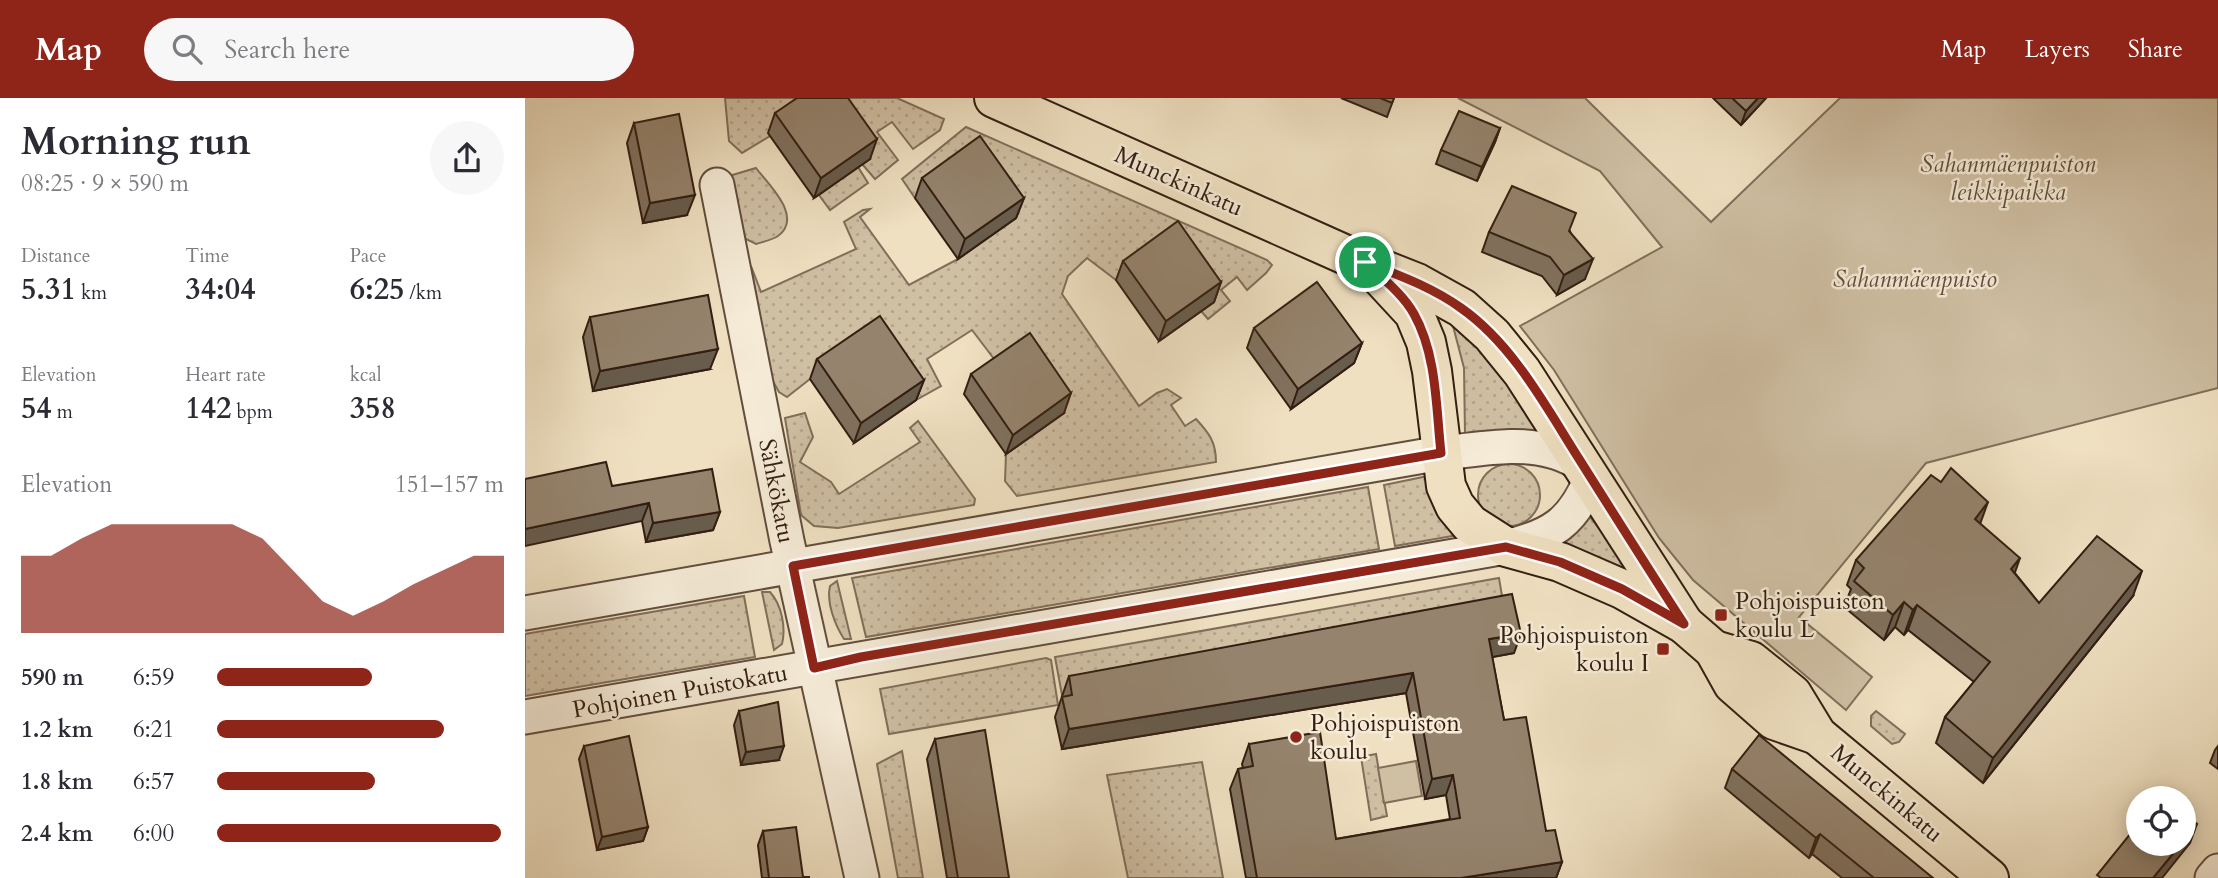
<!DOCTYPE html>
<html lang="en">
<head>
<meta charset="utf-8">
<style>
	body { margin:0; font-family:Cardo,serif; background:#f7f7f7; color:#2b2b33; height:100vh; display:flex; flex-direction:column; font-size:26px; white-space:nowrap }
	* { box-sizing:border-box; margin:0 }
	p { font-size:23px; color:#7c7c81 }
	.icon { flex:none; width:38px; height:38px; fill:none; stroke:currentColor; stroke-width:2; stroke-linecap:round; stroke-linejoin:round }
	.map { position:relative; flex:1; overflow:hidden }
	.drawer { display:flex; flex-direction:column; background:#fff; width:525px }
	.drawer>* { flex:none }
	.controls { position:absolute; left:1601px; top:688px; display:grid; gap:14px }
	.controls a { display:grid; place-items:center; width:70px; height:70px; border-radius:50%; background:#fff; box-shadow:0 4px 18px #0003; font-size:35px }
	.pin { position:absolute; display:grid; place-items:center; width:60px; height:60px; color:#fff; margin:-30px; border:4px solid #fff; border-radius:50%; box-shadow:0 2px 7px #0007 }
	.round { display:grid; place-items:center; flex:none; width:74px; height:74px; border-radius:37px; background:#f7f7f7 }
	.overview { display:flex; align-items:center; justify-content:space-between; height:119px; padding:0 21px }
	h1 { font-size:38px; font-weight:700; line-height:52px }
	.figures { display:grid; grid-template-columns:repeat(3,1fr); gap:10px; height:119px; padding:7px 21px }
	.figures div { display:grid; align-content:center }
	.figures b { font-size:30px; font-weight:700 }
	.figures small { font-size:19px; font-weight:400 }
	.figures p { font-size:19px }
	.chart { height:196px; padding:14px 21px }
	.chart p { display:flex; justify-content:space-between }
	.chart svg { width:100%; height:126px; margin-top:7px; fill:#8f2418; opacity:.7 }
	ul { padding:0 21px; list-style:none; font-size:23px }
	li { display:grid; grid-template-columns:112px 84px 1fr; align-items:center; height:52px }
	li i { height:18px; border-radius:9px; background:#8f2418 }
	header { display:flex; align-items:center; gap:42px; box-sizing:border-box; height:98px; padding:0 35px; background:#8f2418; color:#fff }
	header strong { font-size:33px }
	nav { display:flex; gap:38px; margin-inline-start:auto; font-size:24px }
	.search { width:490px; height:63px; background:#f7f7f7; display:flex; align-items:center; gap:18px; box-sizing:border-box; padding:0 24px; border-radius:38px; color:#7c7c81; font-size:26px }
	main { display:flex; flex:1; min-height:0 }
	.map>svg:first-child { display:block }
</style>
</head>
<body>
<header>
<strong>Map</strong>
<div class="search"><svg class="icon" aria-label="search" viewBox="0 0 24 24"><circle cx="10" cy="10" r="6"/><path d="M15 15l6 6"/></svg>Search here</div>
<nav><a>Map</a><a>Layers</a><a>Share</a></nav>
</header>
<main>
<section class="drawer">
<div class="overview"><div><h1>Morning run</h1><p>08:25 · 9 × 590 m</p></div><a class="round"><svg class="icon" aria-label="share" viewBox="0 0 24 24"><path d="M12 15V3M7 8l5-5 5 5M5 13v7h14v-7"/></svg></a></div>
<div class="figures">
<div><p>Distance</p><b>5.31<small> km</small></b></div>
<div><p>Time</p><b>34:04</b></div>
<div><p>Pace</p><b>6:25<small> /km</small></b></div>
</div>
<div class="figures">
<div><p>Elevation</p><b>54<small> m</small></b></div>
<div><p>Heart rate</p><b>142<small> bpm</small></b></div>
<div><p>kcal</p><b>358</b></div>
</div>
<div class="chart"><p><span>Elevation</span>151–157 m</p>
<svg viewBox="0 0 160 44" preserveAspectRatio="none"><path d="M0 44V17L10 17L20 11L30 6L40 6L50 6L60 6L70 6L80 11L90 22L100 33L110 38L120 33L130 27L140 22L150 17L160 17V44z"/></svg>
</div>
<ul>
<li><b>590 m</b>6:59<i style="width:54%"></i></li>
<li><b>1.2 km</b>6:21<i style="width:79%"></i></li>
<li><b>1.8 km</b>6:57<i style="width:55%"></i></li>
<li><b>2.4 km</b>6:00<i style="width:99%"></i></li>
</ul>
</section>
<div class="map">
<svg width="1693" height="780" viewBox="0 0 1693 780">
	<defs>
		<pattern id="grass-dots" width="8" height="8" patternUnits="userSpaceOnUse" patternTransform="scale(1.75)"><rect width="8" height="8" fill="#cfbfa3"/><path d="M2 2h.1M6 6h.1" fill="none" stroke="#b2a48b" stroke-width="1.8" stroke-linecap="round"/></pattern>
	</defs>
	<rect width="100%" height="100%" fill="#efe0c1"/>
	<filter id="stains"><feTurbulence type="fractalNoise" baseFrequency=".00286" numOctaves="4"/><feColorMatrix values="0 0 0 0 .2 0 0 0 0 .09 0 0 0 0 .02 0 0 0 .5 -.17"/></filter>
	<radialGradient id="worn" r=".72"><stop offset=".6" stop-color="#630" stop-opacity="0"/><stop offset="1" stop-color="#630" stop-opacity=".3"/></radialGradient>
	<g fill="url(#grass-dots)" stroke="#816e5a" stroke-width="2">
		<path d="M200,0h93l-49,35 1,3 -28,17 -13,-12z"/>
		<path d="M302,0h70l47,21 -4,11 -27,19 -21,-27 -15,10 21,28 -23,19 -13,-15 7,-5z"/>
		<path d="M441,29l301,133 5,5 -6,8 -19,17 -10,-13 -16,13 9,11 -22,18 -7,-8 -31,-69 -54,38 -29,-22 -19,18 -6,18 77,112 18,-13 10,-4 14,9 -10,7 14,21 11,-7c13,14 20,23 20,43l-199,34 -12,-15 1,-27 58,-41 -63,-45 -29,-38 -45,29 14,27 -25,14 -106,-21 -23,18 -8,-5 -9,-16 -19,-110 10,26 95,-43 -12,-27 19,-12 7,-1 -10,8 49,68 49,-26 15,-102 -58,41 -13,-19z"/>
		<path d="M333,69l10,16 -38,27 -11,-15z"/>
		<path d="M231,70c12,16 48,49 22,68 -6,4 -16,6 -22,8l-12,-6 -15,-62z"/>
		<path d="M930,224h7l86,116c-28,-12 -54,-7 -83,-3l-1,-67 -11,-42z"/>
		<path d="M280,315l8,24 -13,25 31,20 8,12 81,-52 -10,-14 8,-7 57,78 -1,6 -136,23 -24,-2 -13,-11 -16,-97z"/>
		<circle cx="984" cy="397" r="31"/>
		<path d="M903,378l30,59 -63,11 -11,-61z"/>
		<path d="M843,389l11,62 -513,88 -14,-59z"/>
		<path d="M1061,414l46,58 1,4 -74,-27 19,-17z"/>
		<path d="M974,480l6,36 -443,81 -7,-38z"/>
		<path d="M312,483l14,58h-7c-9,-14 -18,-37 -14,-53z"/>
		<path d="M237,494h8c12,13 16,36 12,52l-8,6z"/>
		<path d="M219,498l11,61 -230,39v-62z"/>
		<path d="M521,560l5,2 7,45 -169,29 -9,-45z"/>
		<path d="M1351,613l29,23 -6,8 -7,2 -21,-18v-10z"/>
		<path d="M377,653l21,127h-25l-21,-114z"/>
		<path d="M851,656l11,62 -16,4 -10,-63z"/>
		<path d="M677,664l21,116h-95l-21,-103z"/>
	</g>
	<g fill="#cfbfa3" stroke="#816e5a" stroke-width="2">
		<path d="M933,0h127l126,124 129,-124h378v290l-292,75 -127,154 73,60 -26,33 -153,-130 -34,-42 -105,-168 -34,-44 142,-79 -62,-76z"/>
		<path d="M891,663l6,35 -38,7 -6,-35z"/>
	</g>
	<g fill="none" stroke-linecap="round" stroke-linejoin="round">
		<defs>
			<g id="minor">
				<path d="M192,87l70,356 75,337"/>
				<path d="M0,515l916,-160c36,-3 76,-12 110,-2 11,2 21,8 31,13"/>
				<path d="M0,619l981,-170c45,-11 67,-24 85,-69"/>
				<path d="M1687,780l6,-7"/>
			</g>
			<g id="major">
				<path d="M469,0l352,157 71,28 45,25 30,27 30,37 162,252"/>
				<path d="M852,175l37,40 12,29 6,29 14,115 9,20 15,18 36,23 54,15 62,27 62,35 30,26 19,34 41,36 43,15"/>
				<path d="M1189,552l37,11 41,33 25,41 172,143"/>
			</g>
		</defs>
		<use href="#minor" stroke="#624e3d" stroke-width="37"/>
		<use href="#major" stroke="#331e11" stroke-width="42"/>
		<use href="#minor" stroke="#f5ebd7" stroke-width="33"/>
		<use href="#major" stroke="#efe0c1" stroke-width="38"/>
	</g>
	<g fill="#80715e" stroke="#331e11" stroke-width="2">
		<path d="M816,0h53l-7,19z"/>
		<path d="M1188,0h53l-25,27z"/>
		<path d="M250,15l95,46 -56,39 -46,-65z"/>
		<path d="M109,25l53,92 -44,8 -16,-80z"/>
		<path d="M975,30l-5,14 -18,39 -41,-17 5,-14z"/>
		<path d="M397,80l102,20 -8,20 -58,41 -43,-61z"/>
		<path d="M1045,133l15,48 -28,16 -15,-19 -60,-24 7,-20z"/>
		<path d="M598,163l98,21 -7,20 -55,39 -43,-61z"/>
		<path d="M65,219l120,52 -117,22 -10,-54z"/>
		<path d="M729,230l108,15 -8,20 -63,46 -44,-61z"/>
		<path d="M292,261l107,21 -8,20 -62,43 -44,-64z"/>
		<path d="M446,276l93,39 -58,41 -42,-60z"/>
		<path d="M87,388l108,26 -7,18 -67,12 -4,-21z"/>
		<path d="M1455,426l35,49 24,30 94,-7 -150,187 -47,-40 9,-26 29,-35 -66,-52 -4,5 -9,-8 -11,13 -40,-33 7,-18 -4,-4 9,-25z"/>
		<path d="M989,555l-22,4 12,63 42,111 16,31 -6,16h-310l-16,-89 8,-20 5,-1 -1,-4 7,-20 87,95 114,-20 -4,-24 -21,4 -19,-106 -344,56 -7,-32 14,-41z"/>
		<path d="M214,613l40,49 -38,5 -7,-40z"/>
		<path d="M410,641l74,139h-62l-20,-119z"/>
		<path d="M59,648l64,81 -5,14 -46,9 -18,-91z"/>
		<path d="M1693,648v23l-8,-6 5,-13z"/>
		<path d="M1207,671l201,109h-91l-30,-24 -3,4 -84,-70z"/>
		<path d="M238,733l40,46 6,1h-47l-4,-33z"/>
	</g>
	<g fill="#685c4c" stroke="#331e11" stroke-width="2">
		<path d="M1233,0h8l-25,27 5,-14z"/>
		<path d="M975,30l-5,14 -18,39 5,-14z"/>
		<path d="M352,41l-7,20 -56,39 7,-20z"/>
		<path d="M170,97l-8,20 -44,8 7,-20z"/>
		<path d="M499,100l-8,20 -58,41 7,-20z"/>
		<path d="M1068,161l-8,20 -28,16 7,-20z"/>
		<path d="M696,184l-7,20 -55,39 7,-20z"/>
		<path d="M837,245l-8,20 -63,46 7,-20z"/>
		<path d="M193,251l-8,20 -117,22 7,-20z"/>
		<path d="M399,282l-8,20 -62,43 7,-20z"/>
		<path d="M546,295l-7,20 -58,41 7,-19z"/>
		<path d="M1463,404l-9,25 -4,-8z"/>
		<path d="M124,405l-7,18 -117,25v-17z"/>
		<path d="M195,414l-7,18 -67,12 7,-19z"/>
		<path d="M1495,460l-9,26v-15z"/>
		<path d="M1617,473l-9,25 -150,187 10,-25z"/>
		<path d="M1379,504l-9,25 -11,13 9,-25z"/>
		<path d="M1392,507l-9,25 -4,5 9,-25z"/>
		<path d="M996,536l-7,19 -32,6 7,-20z"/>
		<path d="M888,575l-7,20 -344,56 7,-20z"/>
		<path d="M259,648l-5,14 -38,5 5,-13z"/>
		<path d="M928,677l-7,20 -21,4 7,-20z"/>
		<path d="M1672,726l-7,19 -28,35h-9l28,-34h3v-4z"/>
		<path d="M123,729l-5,14 -46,9 5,-13z"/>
		<path d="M1295,736l-8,20 -3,4 7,-20z"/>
		<path d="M1037,764l-6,16h-95z"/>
	</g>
	<g fill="#95836d" stroke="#331e11" stroke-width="2">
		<path d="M272,0h51l29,41 -56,39 -46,-65z"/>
		<path d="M855,0h14l-2,5z"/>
		<path d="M1207,0h26l-12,13z"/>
		<path d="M934,13l41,17 -18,39 -41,-17z"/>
		<path d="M154,16l16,81 -45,8 -16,-80z"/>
		<path d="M455,38l44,62 -59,41 -43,-61z"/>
		<path d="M987,88l64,27 -7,18 24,28 -29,16 -14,-18 -61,-25z"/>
		<path d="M653,123l43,61 -55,39 -43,-60z"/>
		<path d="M792,184l45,61 -64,46 -44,-61z"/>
		<path d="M183,197l10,54 -118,22 -10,-54z"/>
		<path d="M355,218l44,64 -63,43 -44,-64z"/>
		<path d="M505,235l41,60 -58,42 -42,-61z"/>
		<path d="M81,364l6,24 100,-17 8,43 -67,11 -4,-20 -124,26v-50z"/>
		<path d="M1426,370l37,34 -13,17 45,39 -9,11 28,34 58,-67 45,35 -149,187 -48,-41 45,-55 -73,-57 -4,5 -9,-8 -11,13 -39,-34 10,-13 -8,-8 75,-85 10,7z"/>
		<path d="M987,496l9,40 -32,5 15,81 22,-3 20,114 9,-1 7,32 -101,16h-204l-19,-109 15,-3 -4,-22 71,-12 16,107 124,-21 -7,-43 -21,4 -19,-106 -344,56 -7,-32 10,-2 -3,-19z"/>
		<path d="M253,604l6,44 -38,6 -7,-41z"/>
		<path d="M460,632l24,148h-51l-23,-139z"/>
		<path d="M1234,637l174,143h-59l-54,-44 -4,4 -84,-69z"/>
		<path d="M104,638l19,91 -46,10 -18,-91z"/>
		<path d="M1659,715l13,11 -13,16z"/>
		<path d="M1614,725v21h42l-28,34h-52l-4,-3z"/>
		<path d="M271,729l7,50h6v1h-40l-6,-47z"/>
	</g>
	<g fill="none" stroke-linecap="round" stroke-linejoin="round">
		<defs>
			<path id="route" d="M840,164c33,13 67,25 96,46 53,37 86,101 120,154 34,54 68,108 103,162l-62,-35 -62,-27 -54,-15 -645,110 -47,11 -21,-102 648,-113c-5,-45 -4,-98 -27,-139 -11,-20 -32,-36 -49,-52z"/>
		</defs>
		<use href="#route" stroke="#fff" stroke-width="14"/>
		<use href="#route" stroke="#8f2418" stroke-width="9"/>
	</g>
	<g fill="#8f2418" stroke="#f5ebd7" stroke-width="2.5">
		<rect x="1189" y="510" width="14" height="14" rx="3.5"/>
		<rect x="1131" y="544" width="14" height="14" rx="3.5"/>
		<circle cx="771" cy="639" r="7"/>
	</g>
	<g text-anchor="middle" stroke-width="5" stroke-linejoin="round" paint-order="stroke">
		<g font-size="24" font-style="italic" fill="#624e3d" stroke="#f5ebd7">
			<text x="1483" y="74">Sahanmäenpuiston<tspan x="1483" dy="28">leikkipaikka</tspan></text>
			<text x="1390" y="189">Sahanmäenpuisto</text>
		</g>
		<g font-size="24" fill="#331e11" stroke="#f5ebd7">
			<text transform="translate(654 83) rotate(24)" y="8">Munckinkatu</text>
			<text transform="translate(252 393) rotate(79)" y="8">Sähkökatu</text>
			<text transform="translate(155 593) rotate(-10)" y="8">Pohjoinen Puistokatu</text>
			<text transform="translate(1362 695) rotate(40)" y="8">Munckinkatu</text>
		</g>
		<g font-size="24" fill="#331e11" stroke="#f5ebd7" text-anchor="start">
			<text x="1210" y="511">Pohjoispuiston<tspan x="1210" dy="28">koulu L</tspan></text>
			<text x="1124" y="545" text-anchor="end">Pohjoispuiston<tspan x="1124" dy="28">koulu I</tspan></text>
			<text x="785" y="633">Pohjoispuiston<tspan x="785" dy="28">koulu</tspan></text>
		</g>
	</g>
	<rect width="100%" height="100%" filter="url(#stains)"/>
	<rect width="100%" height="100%" fill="url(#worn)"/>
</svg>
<div class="controls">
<a><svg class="icon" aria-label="locate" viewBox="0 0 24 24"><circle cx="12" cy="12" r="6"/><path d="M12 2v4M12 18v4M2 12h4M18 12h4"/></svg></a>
</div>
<div class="pin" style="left:840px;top:164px;background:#1e9e55"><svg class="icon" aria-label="arrive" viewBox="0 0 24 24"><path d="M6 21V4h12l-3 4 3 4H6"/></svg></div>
</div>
</main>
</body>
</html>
